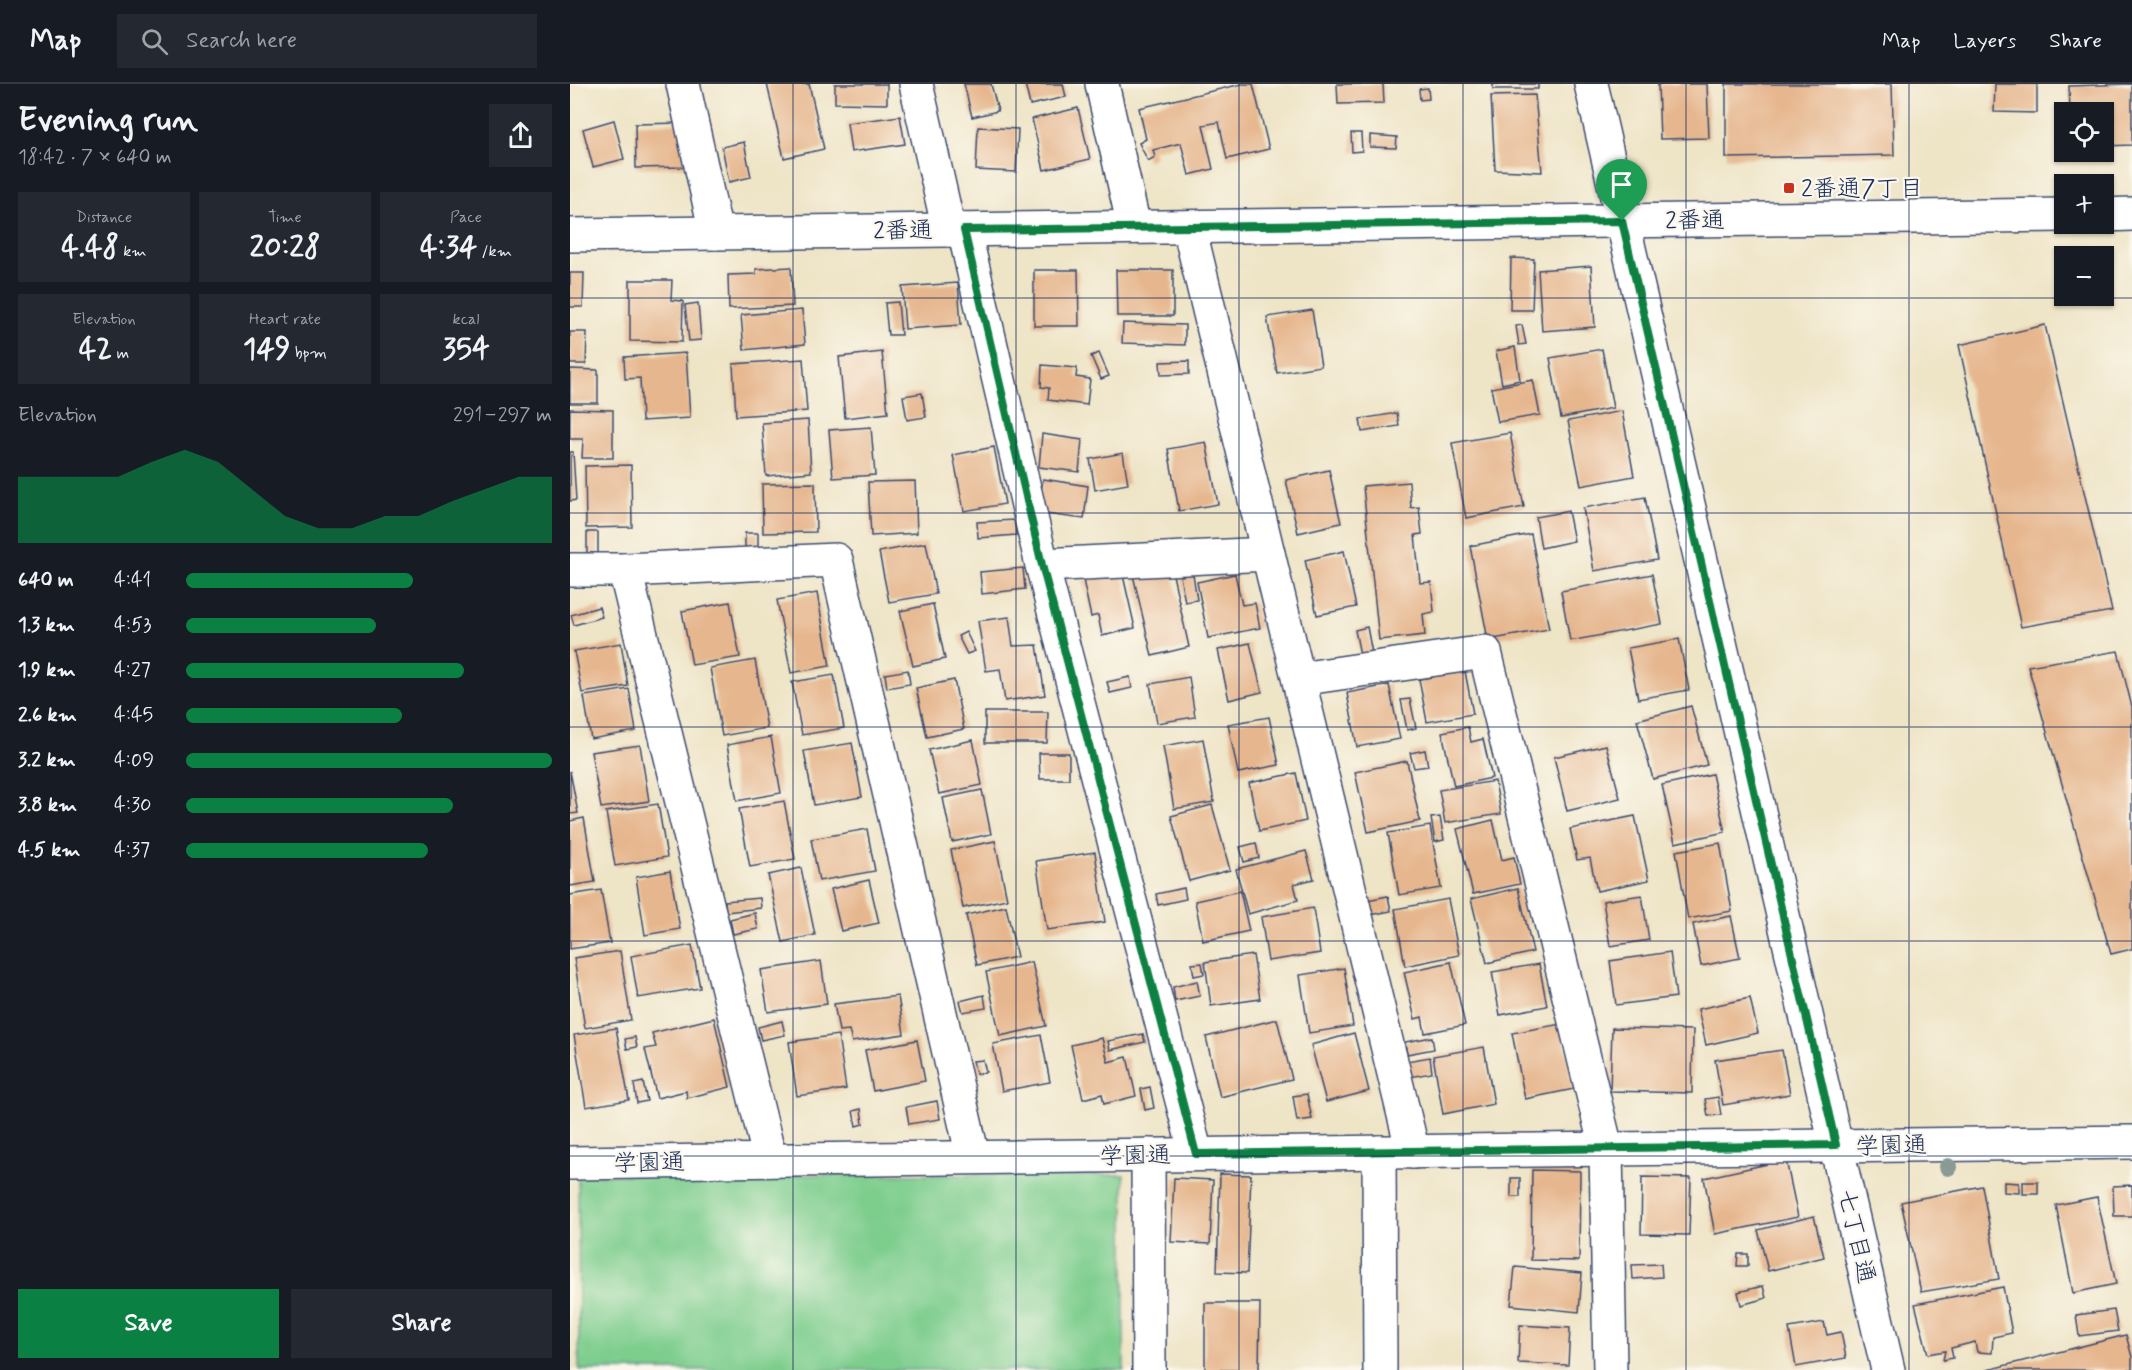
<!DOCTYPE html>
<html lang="en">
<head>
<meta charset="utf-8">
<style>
	body { margin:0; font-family:Mynerve,"Klee One",sans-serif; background:#242831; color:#f1f3f6; height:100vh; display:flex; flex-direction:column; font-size:22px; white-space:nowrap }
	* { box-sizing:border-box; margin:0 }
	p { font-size:20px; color:#9ea1a6 }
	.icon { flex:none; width:33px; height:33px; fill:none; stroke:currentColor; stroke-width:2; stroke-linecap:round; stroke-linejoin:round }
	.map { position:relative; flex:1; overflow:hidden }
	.sheet { display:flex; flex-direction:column; background:#171b24; width:570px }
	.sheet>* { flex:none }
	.controls { position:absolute; left:1484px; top:18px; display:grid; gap:12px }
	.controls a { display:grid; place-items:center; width:60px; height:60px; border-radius:0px; background:#171b24; box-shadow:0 2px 4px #0004; font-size:30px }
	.pin { position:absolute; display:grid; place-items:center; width:51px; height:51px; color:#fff; margin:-62px -26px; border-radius:50% 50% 50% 0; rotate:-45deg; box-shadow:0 0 6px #0007 }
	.pin .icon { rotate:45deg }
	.round { display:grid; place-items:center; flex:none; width:63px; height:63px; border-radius:0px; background:#242831 }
	.summary { display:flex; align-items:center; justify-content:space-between; height:102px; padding:0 18px }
	h1 { font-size:33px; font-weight:700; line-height:45px }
	.metrics { display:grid; grid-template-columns:repeat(3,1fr); gap:9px; height:102px; padding:6px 18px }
	.metrics div { display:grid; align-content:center; border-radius:0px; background:#242831; text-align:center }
	.metrics b { font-size:30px; font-weight:700 }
	.metrics small { font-size:16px; font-weight:400 }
	.metrics p { font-size:16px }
	.chart { height:168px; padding:12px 18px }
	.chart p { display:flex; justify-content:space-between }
	.chart svg { width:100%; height:108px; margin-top:6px; fill:#0b8043; opacity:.7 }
	.button { display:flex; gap:12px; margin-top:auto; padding:12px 18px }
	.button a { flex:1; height:69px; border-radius:0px; background:#0b8043; color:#fff; font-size:24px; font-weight:700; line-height:69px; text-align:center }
	.button a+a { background:#242831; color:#f1f3f6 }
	ul { padding:0 18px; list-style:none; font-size:20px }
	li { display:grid; grid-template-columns:96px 72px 1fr; align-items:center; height:45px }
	li i { height:15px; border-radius:8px; background:#0b8043 }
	header { display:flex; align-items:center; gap:36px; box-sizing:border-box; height:84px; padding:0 30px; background:#171b24; border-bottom:2px solid #363941 }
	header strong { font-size:28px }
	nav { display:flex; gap:33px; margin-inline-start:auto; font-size:21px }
	.search { width:420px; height:54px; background:#242831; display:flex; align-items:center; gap:15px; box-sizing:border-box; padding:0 21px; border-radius:0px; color:#9ea1a6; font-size:22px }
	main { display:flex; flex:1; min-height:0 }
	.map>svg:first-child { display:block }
</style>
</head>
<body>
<header>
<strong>Map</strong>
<div class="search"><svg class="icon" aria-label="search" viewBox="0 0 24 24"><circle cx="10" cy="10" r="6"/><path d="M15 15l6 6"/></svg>Search here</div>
<nav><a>Map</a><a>Layers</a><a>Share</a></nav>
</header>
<main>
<section class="sheet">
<div class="summary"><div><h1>Evening run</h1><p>18:42 · 7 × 640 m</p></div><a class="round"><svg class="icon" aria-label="share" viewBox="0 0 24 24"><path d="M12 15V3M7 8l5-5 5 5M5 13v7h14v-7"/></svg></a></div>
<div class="metrics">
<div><p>Distance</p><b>4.48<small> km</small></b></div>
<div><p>Time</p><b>20:28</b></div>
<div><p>Pace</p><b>4:34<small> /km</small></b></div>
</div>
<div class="metrics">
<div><p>Elevation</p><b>42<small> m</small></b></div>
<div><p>Heart rate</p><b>149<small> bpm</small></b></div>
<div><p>kcal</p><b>354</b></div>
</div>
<div class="chart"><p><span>Elevation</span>291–297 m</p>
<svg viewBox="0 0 160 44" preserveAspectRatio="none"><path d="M0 44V17L10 17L20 17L30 17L40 11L50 6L60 11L70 22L80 33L90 38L100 38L110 33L120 33L130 27L140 22L150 17L160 17V44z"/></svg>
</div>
<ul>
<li><b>640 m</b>4:41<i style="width:62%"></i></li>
<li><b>1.3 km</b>4:53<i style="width:52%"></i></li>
<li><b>1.9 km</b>4:27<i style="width:76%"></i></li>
<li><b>2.6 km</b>4:45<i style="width:59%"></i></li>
<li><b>3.2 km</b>4:09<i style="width:100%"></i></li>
<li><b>3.8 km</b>4:30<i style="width:73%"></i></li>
<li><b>4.5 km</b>4:37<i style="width:66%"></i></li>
</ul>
<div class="button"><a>Save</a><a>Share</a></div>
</section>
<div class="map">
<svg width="1562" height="1286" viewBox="0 0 1562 1286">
	<rect width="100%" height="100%" fill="#fbf7ec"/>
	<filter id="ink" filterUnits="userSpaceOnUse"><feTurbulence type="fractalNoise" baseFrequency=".0167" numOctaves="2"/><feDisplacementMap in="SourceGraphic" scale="12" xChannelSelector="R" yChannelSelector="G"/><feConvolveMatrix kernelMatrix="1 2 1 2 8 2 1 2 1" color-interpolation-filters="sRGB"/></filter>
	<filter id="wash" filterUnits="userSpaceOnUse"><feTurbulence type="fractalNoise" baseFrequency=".008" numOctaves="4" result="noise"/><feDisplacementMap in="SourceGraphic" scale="24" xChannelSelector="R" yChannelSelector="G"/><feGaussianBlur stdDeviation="1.35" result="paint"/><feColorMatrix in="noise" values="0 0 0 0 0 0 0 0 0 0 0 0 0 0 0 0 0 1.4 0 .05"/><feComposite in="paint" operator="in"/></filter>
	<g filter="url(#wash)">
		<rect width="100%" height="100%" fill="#eee4c6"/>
		<path fill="#7dcd8d" stroke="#4c7e76" stroke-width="1.5" d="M8,1091h546v195h-545z"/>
		<g id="blocks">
			<g fill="#e6b78f">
				<path d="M197,0h42l15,65 -40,9z"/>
				<path d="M265,0h52v20l-52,-1z"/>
				<path d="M394,0h27l7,27 -26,6z"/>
				<path d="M455,0h38l3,13 -36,8z"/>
				<path d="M672,0h11l16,65 -42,10 -8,-37 -16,3 10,44 -24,6 -8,-32 -28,7 2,7 -7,4 -9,-18 7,-4 -7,-31z"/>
				<path d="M767,0h46l1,19 -46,1z"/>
				<rect x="923" y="0" width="45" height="5"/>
				<path d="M1088,0h49l2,54 -49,1z"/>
				<path d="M1156,0h166l2,71 -168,3z"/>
				<path d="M1425,0h42v29l-43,-1z"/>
				<path d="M1562,0v61l-29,1v-34h-33l-1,-26z"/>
				<path d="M858,4l1,11 -9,1 -1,-11z"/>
				<path d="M965,11l7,77 -47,-2 -4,-74z"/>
				<path d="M508,24l12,51 -46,11 -12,-51z"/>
				<path d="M330,32l5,28 -54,8 -4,-29z"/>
				<path d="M44,36l10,39 -31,8 -10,-38z"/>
				<path d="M113,39l2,44 -49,1 -1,-44z"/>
				<path d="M408,43l40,2 -2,43 -40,-2z"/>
				<path d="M781,49h10l1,18 -10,1z"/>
				<path d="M800,51l27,2 -1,11 -26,-1z"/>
				<path d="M174,58l7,35 -22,5 -7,-35z"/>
				<path d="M941,174l23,1 -2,51h-22z"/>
				<path d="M1021,182l4,61 -53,4 -4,-61z"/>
				<path d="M221,183l2,39 -64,3 -1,-34 28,-1v-5z"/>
				<path d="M464,186h44l1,56h-45z"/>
				<path d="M546,186h57v46h-56z"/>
				<path d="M0,189h14l-1,34h-13z"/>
				<path d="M60,196h42l-1,20 12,1 -1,41 -52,-1z"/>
				<path d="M388,199l3,42 -56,4 -3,-42z"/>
				<path d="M328,218l3,33h-13l-3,-32z"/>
				<path d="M128,219l3,37 -12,1 -4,-36z"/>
				<path d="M232,226l3,34 -61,6 -3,-35z"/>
				<path d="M742,226l9,56 -44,7 -10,-56z"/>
				<path d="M553,239l62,2v20l-63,-2z"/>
				<path d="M952,241l4,19 -7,1 -3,-19z"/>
				<path d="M1475,241l67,286 -91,16 -62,-282z"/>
				<path d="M0,248h17l-1,32h-16z"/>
				<path d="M945,263l5,33 -18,4 -6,-33z"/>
				<path d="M1032,265l11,59 -52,10 -11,-60z"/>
				<path d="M312,268l6,61 -43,5 -6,-61z"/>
				<path d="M116,269l4,65 -48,3 -2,-43 -15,1 -1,-22z"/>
				<path d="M529,269l10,23 -8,3 -10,-23z"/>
				<path d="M233,275l4,52 -71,5 -3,-52z"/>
				<path d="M619,277v13l-28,1 -1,-13z"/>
				<path d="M472,281l35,3 -1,9 14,2 -3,26 -39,-5 1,-12 -8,-1z"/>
				<path d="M0,285l28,1v33h-28z"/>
				<path d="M963,296l7,35 -42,7 -7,-34z"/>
				<path d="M352,309l4,24 -19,3 -4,-24z"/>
				<path d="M0,325l43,1v48h-31l1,-19h-13z"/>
				<path d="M1052,327l12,65 -53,10 -13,-65z"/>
				<path d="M827,329l2,13 -37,6 -2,-13z"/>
				<path d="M238,336l3,52 -45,4 -4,-53z"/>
				<path d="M301,343l4,48 -42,3 -4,-48z"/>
				<path d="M940,349l14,74 -58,11 -14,-75z"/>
				<path d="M472,350l40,6 -3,32 -40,-5z"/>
				<path d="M636,358l12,62 -39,7 -11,-62z"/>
				<path d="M424,363l11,57 -41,7 -11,-56z"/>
				<path d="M0,368h3l3,48 -6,1z"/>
				<path d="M553,369l5,31 -33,6 -5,-31z"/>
				<path d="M61,381l1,62 -46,1 -1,-62z"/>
				<path d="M759,386l12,53 -43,10 -12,-53z"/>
				<path d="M473,395l45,7 -4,33 -46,-6z"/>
				<path d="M345,397l2,52 -46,3 -3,-54z"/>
				<path d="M839,398l2,26 8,-1 3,27 -7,1 5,48 11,-1 3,30 -11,2 2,21 -46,5 -16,-154z"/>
				<path d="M245,399l1,49 -53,1 -1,-49z"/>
				<path d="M1075,413l12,63 -63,11 -11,-63z"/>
				<path d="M998,427l6,30 -33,7 -5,-31z"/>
				<path d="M445,436l1,15 -38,3 -1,-16z"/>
				<rect x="17" y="448" width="11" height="30"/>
				<rect x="175" y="449" width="13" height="25"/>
				<path d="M961,450l18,95 -61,11 -18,-94z"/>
				<path d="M356,459l10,51 -47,8 -10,-50z"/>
				<path d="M774,467l12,56 -39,8 -12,-55z"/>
				<path d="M601,482l18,81 -37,9 -19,-81z"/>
				<path d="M453,484l2,21 -43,5 -2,-22z"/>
				<path d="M552,487l13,57 -33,8 -4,-21 -7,2 -8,-37z"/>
				<path d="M623,490l4,26 -12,2 -5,-26z"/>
				<path d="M665,490l7,31 13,-2 5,25 -52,10 -11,-56z"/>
				<path d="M1082,490l10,50 -92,17 -9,-50z"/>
				<path d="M247,509l13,73 -39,7 -14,-73z"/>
				<path d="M160,518l10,55 -48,8 -10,-54z"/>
				<path d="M363,520l12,55 -32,7 -13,-55z"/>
				<path d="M29,523l3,10 -28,8 -3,-10z"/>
				<path d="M439,533l4,29 24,-1 8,50 -40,6 -5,-32 -14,2 -8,-50z"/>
				<path d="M797,543l5,26 -12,2 -5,-25z"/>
				<path d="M396,548l9,19 -8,3 -9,-18z"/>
				<path d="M1109,555l10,51 -51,9 -10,-51z"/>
				<path d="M51,559l7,43 -46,7 -8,-42z"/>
				<path d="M680,559l12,49 -33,8 -11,-50z"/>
				<path d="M1548,567l14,56v242l-21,5 -83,-288z"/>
				<path d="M185,576l12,68 -45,8 -12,-68z"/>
				<path d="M338,586l2,14 -23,4 -2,-14z"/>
				<path d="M895,587l8,43 -46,8 -8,-43z"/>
				<path d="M264,591l10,53 -42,7 -10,-53z"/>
				<path d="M560,593l2,11 -22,5 -3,-11z"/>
				<path d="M619,593l6,40 -38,6 -7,-39z"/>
				<path d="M384,596l10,49 -37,8 -11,-49z"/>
				<path d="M819,601l11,54 -43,8 -10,-54z"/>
				<path d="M59,605l7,42 -45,8 -7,-43z"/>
				<path d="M840,615l6,29 -9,2 -6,-30z"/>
				<path d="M1121,622l16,59 -54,14 -16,-59z"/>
				<path d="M415,628h63l-1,31h-62z"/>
				<path d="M699,633l10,48 -41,8 -10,-49z"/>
				<path d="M898,643l3,15 12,-3 9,39 -38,8 -12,-54z"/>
				<path d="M201,653l10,56 -44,8 -10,-56z"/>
				<path d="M633,655l11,63 -40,7 -11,-63z"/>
				<path d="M403,656l9,45 -43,9 -10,-44z"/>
				<path d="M282,659l10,54 -48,8 -10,-54z"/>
				<path d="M70,661l9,56 -48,7 -10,-56z"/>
				<path d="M1036,661l14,53 -53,13 -13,-54z"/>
				<path d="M855,666l3,16 -14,2 -4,-15z"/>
				<path d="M469,669h30v26h-29z"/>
				<path d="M837,677l13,60 -52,11 -13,-60z"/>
				<path d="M0,687l8,42 -8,1z"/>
				<path d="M726,689l10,48 -47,10 -10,-48z"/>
				<path d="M1142,690l13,58 -50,11 -13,-58z"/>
				<path d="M925,697l6,33 -56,9 -6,-33z"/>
				<path d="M412,706l9,44 -39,8 -9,-44z"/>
				<path d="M214,717l11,58 -45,8 -11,-58z"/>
				<path d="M88,720l9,53 -52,9 -9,-54z"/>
				<path d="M642,721l18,65 -41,11 -18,-65z"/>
				<path d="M1065,732l14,64 -52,11 -7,-33 -13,2 -7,-31z"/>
				<path d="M870,733l4,23 -9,2 -4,-24z"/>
				<path d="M14,734l11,64 -25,4v-65z"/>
				<path d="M923,736l9,40 12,-3 6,27 -47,10 -16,-65z"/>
				<path d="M860,742l11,62 -42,7 -11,-62z"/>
				<path d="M297,745l8,42 -56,10 -8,-42z"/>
				<path d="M425,757l12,58 -44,9 -12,-58z"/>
				<path d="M686,759l3,15 -15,4 -4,-15z"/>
				<path d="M1150,759l12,68 -44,8 -12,-68z"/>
				<path d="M736,767l8,28 -20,5 4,16 -50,14 -12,-45z"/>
				<path d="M525,768l10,70 -58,8 -11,-69z"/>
				<path d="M231,784l14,67 -32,7 -15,-67z"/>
				<path d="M100,787l10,58 -35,6 -9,-58z"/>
				<path d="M299,796l10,43 -38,8 -10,-42z"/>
				<path d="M614,804l2,11 -28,6 -2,-11z"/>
				<path d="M948,804l15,64 -46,11 -16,-64z"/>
				<path d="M31,806l9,53 -40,6v-54z"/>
				<path d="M670,807l9,40 -46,10 -8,-40z"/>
				<path d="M1072,811l7,45 -39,6 -7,-45z"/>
				<path d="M818,812l3,15 -26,5 -3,-15z"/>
				<path d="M190,814l1,10 -35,4 -1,-11z"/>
				<path d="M878,815l11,56 -54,11 -10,-57z"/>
				<path d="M436,822l11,51 -40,8 -11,-50z"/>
				<path d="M743,824l7,45 -52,8 -7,-44z"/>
				<path d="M185,829l3,16 -25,5 -3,-15z"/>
				<path d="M1161,832l9,42 -39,8 -8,-42z"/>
				<path d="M122,861l8,43 -62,10 -7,-42z"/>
				<path d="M50,867l11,69 -46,8 -11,-70z"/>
				<path d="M1100,868l6,45 -60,8 -6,-44z"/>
				<path d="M683,871l7,44 -49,7 -6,-44z"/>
				<path d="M251,877l6,43 -59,8 -7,-42z"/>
				<path d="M462,878l14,64 -46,10 -14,-64z"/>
				<path d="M881,878l14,63 -40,8 -3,-16 -7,2 -11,-47z"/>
				<path d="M632,879l2,11 -10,2 -2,-12z"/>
				<path d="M969,880l8,42 -47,9 -8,-43z"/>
				<path d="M774,884l9,58 -44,7 -9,-58z"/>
				<path d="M627,897l3,15 -25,5 -2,-14z"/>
				<path d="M414,911l2,13 -23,4 -3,-11z"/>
				<path d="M328,912l6,38 -52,8 -3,-12 -10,1 -5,-27z"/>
				<path d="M1180,914l8,35 -52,12 -8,-36z"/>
				<path d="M144,934l16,69 -43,11 -1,-7 -29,7 -12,-49 11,-2 -4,-14z"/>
				<path d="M707,935l15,60 -72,18 -14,-60z"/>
				<path d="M212,937l3,14 -24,5 -3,-13z"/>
				<path d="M991,940l13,65 -49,10 -13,-66z"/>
				<path d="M46,944l13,72 -43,7 -12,-72z"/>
				<path d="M1042,944l81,2 -1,63 -82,-2z"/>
				<path d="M784,949l15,58 -43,11 -15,-57z"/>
				<path d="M573,950l2,8 -35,8 -2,-9z"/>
				<path d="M268,951l8,54 -49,7 -8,-54z"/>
				<path d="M471,951l9,47 -48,9 -9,-47z"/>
				<path d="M65,953l2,10 -10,2 -2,-10z"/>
				<path d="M862,953l2,12 -27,5 -2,-12z"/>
				<path d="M532,954l6,24 19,-5 9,39 -32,8 -2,-10 -19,5 -12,-54z"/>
				<path d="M347,956l8,41 -52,10 -8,-41z"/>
				<path d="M914,963l10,57 -51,10 -10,-58z"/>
				<path d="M1212,966l8,44 -67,11 -8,-45z"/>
				<path d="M860,973l2,16 -23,4 -3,-16z"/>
				<path d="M413,976l3,12 -10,2 -3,-13z"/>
				<path d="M73,998l4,19 -10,2 -3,-19z"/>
				<path d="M580,1003l4,21 -9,2 -4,-21z"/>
				<path d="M737,1010l5,25 -15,2 -4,-25z"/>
				<path d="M1148,1013l3,18 -13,1 -3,-17z"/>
				<path d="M367,1017l3,18 -31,5 -3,-17z"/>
				<path d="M291,1025l2,15 -7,2 -3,-15z"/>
				<path d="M1216,1076l12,57 -83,17 -11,-56z"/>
				<path d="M962,1086l48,1 -1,90 -48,-1z"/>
				<path d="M650,1090l31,1 -4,98 -30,-1z"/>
				<path d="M1072,1093l49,1 -2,57 -48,-1z"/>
				<path d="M604,1094l39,2 -3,64 -39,-2z"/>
				<rect x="941" y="1094" width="9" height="19"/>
				<path d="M1434,1098l15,1v10l-15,-1z"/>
				<rect x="1453" y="1098" width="15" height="12"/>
				<path d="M1562,1101v31h-18l-1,-30z"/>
				<path d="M1412,1102l17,93 -78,13 -20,-90z"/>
				<path d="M1527,1113l19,87 -43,9 -17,-88z"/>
				<path d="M1244,1132l10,41 -56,14 -10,-41z"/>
				<path d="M1168,1170h10v12h-11z"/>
				<path d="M1091,1180l1,13 -29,2 -1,-14z"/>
				<path d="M945,1183l67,6 -3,39 -68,-7z"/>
				<path d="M1193,1202l3,12 -25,7 -3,-13z"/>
				<path d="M1433,1203l9,46 -19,4 -1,16 -15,-1 -2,-10 -24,6 2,10 -10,2 2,-9 -17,3 -13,-50z"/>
				<path d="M635,1219h55l-1,67h-54z"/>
				<path d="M1544,1226l4,21 -39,5 -3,-21z"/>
				<path d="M1254,1238l3,13 14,-3 5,26 -50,9 -7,-39z"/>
				<path d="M950,1241l50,3 -2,37 -50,-2z"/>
				<path d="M1556,1251l6,22v13h-145z"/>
			</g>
		</g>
	</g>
	<g filter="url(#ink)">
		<use href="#blocks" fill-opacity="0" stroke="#3b4a6e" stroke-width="1.5"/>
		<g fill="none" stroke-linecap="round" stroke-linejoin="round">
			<defs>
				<g id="minor">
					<path d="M113,0l33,149"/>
					<path d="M346,0l33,146"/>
					<path d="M532,0l32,143"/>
					<path d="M1021,0l297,1286"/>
					<path d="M1533,131l29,-1"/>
					<path d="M619,143l224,925"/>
					<path d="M394,146l78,335 154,589"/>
					<path d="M0,151l1494,-20"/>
					<path d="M472,481l226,-11"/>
					<path d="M0,486h55l211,-10 137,597"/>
					<path d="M55,486l145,590"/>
					<path d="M729,595l186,-27 121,496 4,222"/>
					<path d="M809,1068l1,218"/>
					<path d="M578,1071l1,215"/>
					<path d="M0,1079l1562,-21"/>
				</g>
			</defs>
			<use href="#minor" stroke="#3b4a6e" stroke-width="36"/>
			<use href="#minor" stroke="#fff" stroke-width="33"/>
		</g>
		<circle fill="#8a9a94" cx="1378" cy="1083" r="9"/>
	</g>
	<g fill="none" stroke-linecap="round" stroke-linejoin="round" filter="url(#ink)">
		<defs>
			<path id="route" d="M1052,137l214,924 -640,9 -154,-589 -78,-335z"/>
		</defs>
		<use href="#route" stroke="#fff" stroke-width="12"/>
		<use href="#route" stroke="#0b8043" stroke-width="8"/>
	</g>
	<path fill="none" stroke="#1b2f5e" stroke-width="1.5" stroke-opacity="0.55" d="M223,0v1286M446,0v1286M669,0v1286M893,0v1286M1116,0v1286M1339,0v1286M0,214h1562M0,429h1562M0,643h1562M0,857h1562M0,1072h1562"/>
	<rect fill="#c8321e" stroke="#fbf7ec" stroke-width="2" x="1213" y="98" width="12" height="12" rx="3"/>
	<g text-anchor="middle" stroke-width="4.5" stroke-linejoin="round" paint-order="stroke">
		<g font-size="24" fill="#1b2f5e" stroke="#fbf7ec" text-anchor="start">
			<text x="1231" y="112">2番通7丁目</text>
		</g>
		<g font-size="24" fill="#1b2f5e" stroke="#fbf7ec">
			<text transform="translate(1125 136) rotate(-1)" y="8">2番通</text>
			<text transform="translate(333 146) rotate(-1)" y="8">2番通</text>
			<text transform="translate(1321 1061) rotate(-1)" y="8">学園通</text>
			<text transform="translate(565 1071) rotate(-1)" y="8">学園通</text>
			<text transform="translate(79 1078) rotate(-1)" y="8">学園通</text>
			<text transform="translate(1287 1152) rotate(77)" y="8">七丁目通</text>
		</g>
	</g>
</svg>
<div class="controls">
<a><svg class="icon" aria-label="locate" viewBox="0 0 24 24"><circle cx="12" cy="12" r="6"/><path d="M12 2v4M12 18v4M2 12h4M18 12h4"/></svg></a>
<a>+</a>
<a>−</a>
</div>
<div class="pin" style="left:1052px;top:137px;background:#1e9e55"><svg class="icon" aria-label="arrive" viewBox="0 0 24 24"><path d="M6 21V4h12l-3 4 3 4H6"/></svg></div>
</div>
</main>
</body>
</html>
